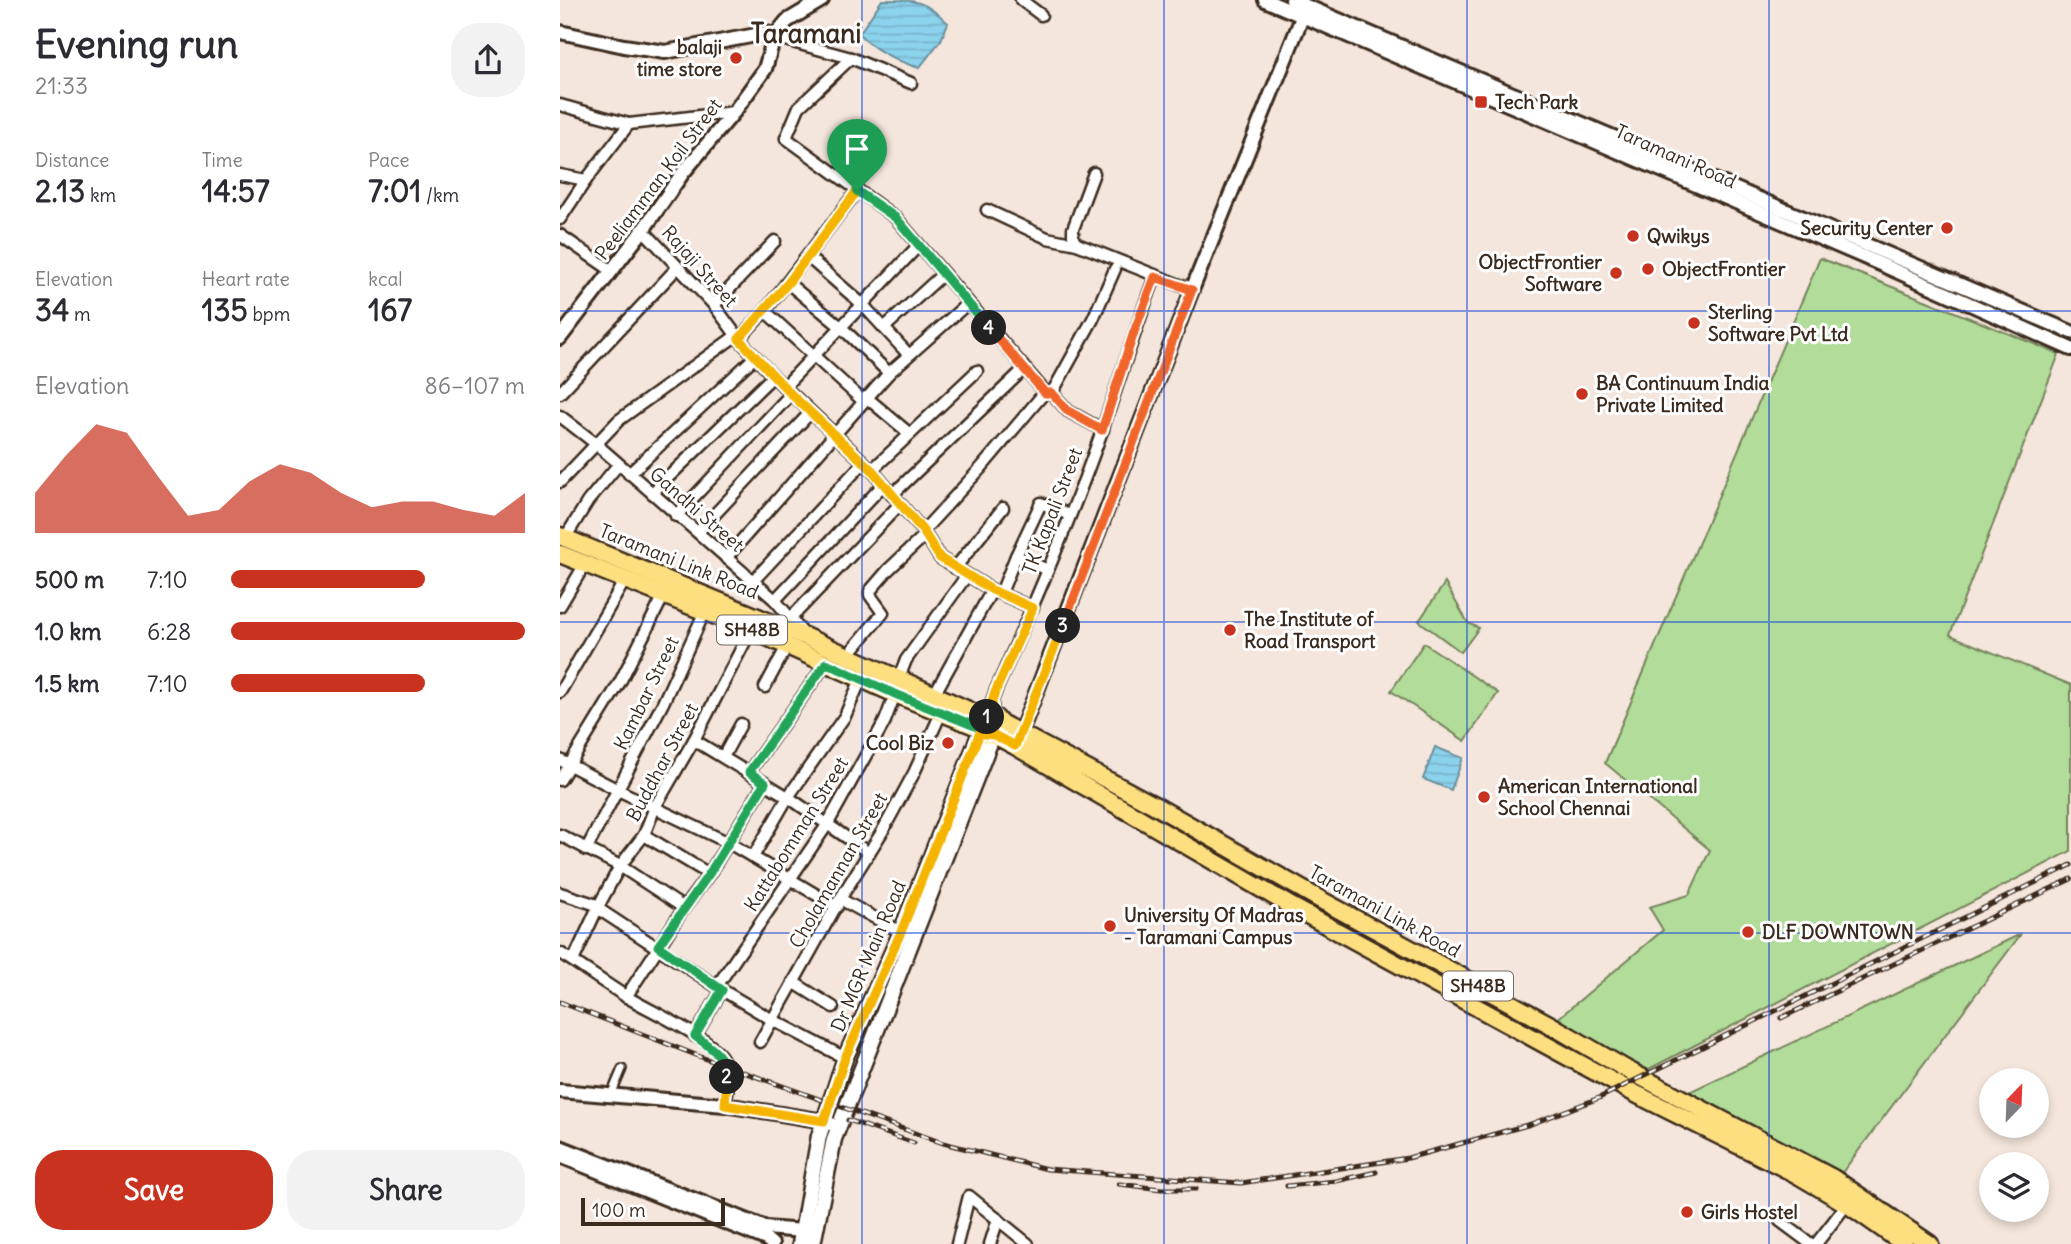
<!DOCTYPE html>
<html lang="en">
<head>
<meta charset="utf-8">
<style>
	body { margin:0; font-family:Delius,sans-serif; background:#f2f2f3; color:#2b2b33; height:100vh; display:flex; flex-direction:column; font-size:26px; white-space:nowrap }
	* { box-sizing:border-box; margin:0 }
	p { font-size:23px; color:#7c7c81 }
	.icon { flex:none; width:38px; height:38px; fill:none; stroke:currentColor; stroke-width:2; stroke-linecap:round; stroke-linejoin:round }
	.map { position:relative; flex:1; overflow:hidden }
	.panel { display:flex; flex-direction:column; background:#fff; width:560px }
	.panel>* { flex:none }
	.needle { width:46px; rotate:23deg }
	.buttons { position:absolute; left:1419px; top:1068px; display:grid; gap:14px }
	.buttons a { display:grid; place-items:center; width:70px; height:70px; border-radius:50%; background:#fff; box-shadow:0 4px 10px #0003; font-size:35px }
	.scale { position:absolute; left:21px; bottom:18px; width:144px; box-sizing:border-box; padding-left:7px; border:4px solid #3b2a1e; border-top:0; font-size:19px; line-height:24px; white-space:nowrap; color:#3b2a1e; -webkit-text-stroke:5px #fff; paint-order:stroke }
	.pin { position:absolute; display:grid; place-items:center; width:60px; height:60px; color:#fff; margin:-72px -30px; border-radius:50% 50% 50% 0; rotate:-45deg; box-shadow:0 0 7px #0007 }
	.pin .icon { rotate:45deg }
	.km { position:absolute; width:35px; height:35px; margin:-18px; border-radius:50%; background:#222; color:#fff; font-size:19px; line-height:35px; text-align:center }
	.round { display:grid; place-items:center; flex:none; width:74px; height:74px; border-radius:28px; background:#f2f2f3 }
	.summary { display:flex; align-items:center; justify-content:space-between; height:119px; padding:0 35px }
	h1 { font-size:38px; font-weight:800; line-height:52px }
	.stats { display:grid; grid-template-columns:repeat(3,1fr); gap:10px; height:119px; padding:7px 35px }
	.stats div { display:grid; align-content:center }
	.stats b { font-size:30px; font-weight:800 }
	.stats small { font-size:19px; font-weight:400 }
	.stats p { font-size:19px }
	.chart { height:196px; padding:14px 35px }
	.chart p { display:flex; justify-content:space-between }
	.chart svg { width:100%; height:126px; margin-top:7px; fill:#c8321e; opacity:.7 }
	.action { display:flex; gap:14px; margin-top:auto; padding:14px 35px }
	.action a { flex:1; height:80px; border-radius:28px; background:#c8321e; color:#fff; font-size:28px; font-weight:800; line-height:80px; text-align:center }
	.action a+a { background:#f2f2f3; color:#2b2b33 }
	ul { padding:0 35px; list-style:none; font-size:23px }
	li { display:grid; grid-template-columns:112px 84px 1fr; align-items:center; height:52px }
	li i { height:18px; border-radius:9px; background:#c8321e }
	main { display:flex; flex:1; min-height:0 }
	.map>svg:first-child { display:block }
</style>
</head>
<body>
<main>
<section class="panel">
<div class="summary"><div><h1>Evening run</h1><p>21:33</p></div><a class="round"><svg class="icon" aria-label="share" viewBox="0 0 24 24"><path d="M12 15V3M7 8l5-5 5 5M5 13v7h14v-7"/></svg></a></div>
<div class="stats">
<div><p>Distance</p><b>2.13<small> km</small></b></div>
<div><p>Time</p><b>14:57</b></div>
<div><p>Pace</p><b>7:01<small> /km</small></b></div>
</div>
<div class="stats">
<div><p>Elevation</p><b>34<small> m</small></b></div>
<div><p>Heart rate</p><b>135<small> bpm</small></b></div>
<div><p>kcal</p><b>167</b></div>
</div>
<div class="chart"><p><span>Elevation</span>86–107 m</p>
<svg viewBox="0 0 160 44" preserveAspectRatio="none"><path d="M0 44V30L10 17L20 6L30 9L40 24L50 38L60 36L70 26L80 20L90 23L100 30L110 35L120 33L130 33L140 36L150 38L160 30V44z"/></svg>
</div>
<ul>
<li><b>500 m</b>7:10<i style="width:66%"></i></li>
<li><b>1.0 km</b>6:28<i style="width:100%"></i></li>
<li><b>1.5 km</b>7:10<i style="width:66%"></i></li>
</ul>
<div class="action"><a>Save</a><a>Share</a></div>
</section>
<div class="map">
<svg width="1511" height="1244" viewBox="0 0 1511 1244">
	<defs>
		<pattern id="water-rules" width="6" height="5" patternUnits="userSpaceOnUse" patternTransform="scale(1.75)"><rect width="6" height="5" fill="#8bd2ed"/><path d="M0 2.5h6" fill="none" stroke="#79b4cb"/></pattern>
	</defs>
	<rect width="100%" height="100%" fill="#f4e6dc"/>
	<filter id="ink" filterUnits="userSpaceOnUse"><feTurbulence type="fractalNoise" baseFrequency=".0143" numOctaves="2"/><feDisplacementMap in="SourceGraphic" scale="14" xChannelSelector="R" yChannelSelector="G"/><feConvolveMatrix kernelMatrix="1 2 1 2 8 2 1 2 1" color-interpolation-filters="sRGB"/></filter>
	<g filter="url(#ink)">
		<g fill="#b1dc99" stroke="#76835c" stroke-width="2">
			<path d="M1260,258l239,96 -109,281 121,50v166l-424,219 -92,-49 108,-91 -14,-23 40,-12 21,-45 -105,-87z"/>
			<path d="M885,583l23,40 11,5 -18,24 -42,-31z"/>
			<path d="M864,643l74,50 -33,48 -74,-50z"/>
			<path d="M1461,934l-180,240 -154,-81z"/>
		</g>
		<g fill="url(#water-rules)" stroke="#6b8f9a" stroke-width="2">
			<path d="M322,0c35,0 42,0 66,23l-7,17 -22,28c-22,-7 -44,-17 -60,-34z"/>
			<path d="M875,747l28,11 -12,32 -28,-11z"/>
		</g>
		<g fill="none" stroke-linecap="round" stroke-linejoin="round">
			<defs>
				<path id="pedestrian" d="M51,1095l11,-26"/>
				<g id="minor">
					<path d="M461,0l20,15"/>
					<path d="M214,37l77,21 60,25"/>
					<path d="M291,58l-52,49 -13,31 110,80 149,174 7,1 16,18 35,19"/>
					<path d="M0,105l69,19 105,-12"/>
					<path d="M534,173l-21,56v10l4,5 115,46"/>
					<path d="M0,175l26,5"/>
					<path d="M427,210l60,28 30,6"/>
					<path d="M0,219l26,-39 43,-56"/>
					<path d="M83,230l71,75 25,34 34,37 99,94 51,61 17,27 52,32 41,18"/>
					<path d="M0,235l52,36"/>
					<path d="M248,257l55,48 45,49"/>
					<path d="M228,283l54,45 47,45"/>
					<path d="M154,305l61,-64"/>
					<path d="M205,311l98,90"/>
					<path d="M324,328l59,-54"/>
					<path d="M179,339l26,-28 92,-120"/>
					<path d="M224,387l135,-142"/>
					<path d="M0,393l117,-125"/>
					<path d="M492,393l41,-74 22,-50"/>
					<path d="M306,397l44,37"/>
					<path d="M0,416l35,27 180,157 27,32"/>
					<path d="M312,470l105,-99"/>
					<path d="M69,474l126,-117"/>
					<path d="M0,482l59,-62 118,-85"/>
					<path d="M92,493l121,-117"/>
					<path d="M332,495l132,-126"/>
					<path d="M116,516l115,-122"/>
					<path d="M363,531l58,-63 64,-76"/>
					<path d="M138,532l112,-119"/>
					<path d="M5,538l23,-37 30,-36"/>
					<path d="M456,556l32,14"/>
					<path d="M166,558l163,-185 78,-69"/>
					<path d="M395,568l48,-60"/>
					<path d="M193,581l110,-118"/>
					<path d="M441,593l15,-37 25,-53 28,12"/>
					<path d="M215,600l108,-115"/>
					<path d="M0,606l25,-42"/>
					<path d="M231,618l109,-114"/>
					<path d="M288,655l35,-42 -13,-18v-4l18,-21 37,-35"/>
					<path d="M339,678l7,-18 61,-85"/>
					<path d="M205,687l22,-41"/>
					<path d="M0,692l65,-112"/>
					<path d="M375,693l57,-103"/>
					<path d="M433,716l-1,-15 4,-11c38,-86 76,-173 107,-262 17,-51 33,-101 52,-151"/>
					<path d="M134,740l94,57 81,56"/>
					<path d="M163,757l18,-33"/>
					<path d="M0,760l58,30 111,53 108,64"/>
					<path d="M189,772l77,-109"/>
					<path d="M0,780l60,-98 44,-87"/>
					<path d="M0,835l60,31 64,42"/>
					<path d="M84,835l65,39"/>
					<path d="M26,850l77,-147 42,-92"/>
					<path d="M193,857l35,-60 57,-81 16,-37"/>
					<path d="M0,893l34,11 9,8 119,78 49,29 74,39"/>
					<path d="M280,899l61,33"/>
					<path d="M0,953c23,14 44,30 67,44 23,14 82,40 95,61 9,14 6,31 3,47"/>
					<path d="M13,961l25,-54 22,-41 24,-31 11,-28 39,-67 57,-110"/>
					<path d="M233,982l40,25"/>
					<path d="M157,986l110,-161 58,-104 10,-27"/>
					<path d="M66,997l58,-89 25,-34 56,-91"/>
					<path d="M135,1036l27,-46"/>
					<path d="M200,1042l80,-143 42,-67 32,-59 27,-60"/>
					<path d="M1220,1221l31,23"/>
					<path d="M397,1244l12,-48 59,48"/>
					<path d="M430,1244l8,-25"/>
					<path d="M1256,1244l31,-40"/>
				</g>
				<g id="tertiary">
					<path d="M705,0l613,263 193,86"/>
					<path d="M732,0l779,332"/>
					<path d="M0,32l64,14 41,6 102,-19 7,4"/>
					<path d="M0,338l83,-108 39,-56 52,-62 31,-43 9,-32 13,-16 35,-21"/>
					<path d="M457,742l175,-452 113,-280"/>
					<path d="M0,1091l165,14 99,16 14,6"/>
					<path d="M0,1147l206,81 37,3"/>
					<path d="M0,1156l206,83 6,5"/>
				</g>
				<g id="secondary">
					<path d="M240,1244l19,-108 26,-78 56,-126 80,-202"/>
					<path d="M253,1244l21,-105 159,-404"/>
				</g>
				<g id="primary">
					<path d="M0,536l244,100 180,81"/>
					<path d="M0,554l191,76 144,64 85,34"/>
					<path d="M1344,1244l-57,-40 -51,-30 -162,-81 -345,-188 -274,-159 -21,-11 -9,-1 -5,-6 1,-7 6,-5 9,2 3,4 155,83 167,95 228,124 77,45 207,109 97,66"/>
				</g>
			</defs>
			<use href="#pedestrian" stroke="#3b2a1e" stroke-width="12"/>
			<use href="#minor" stroke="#3b2a1e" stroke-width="15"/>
			<use href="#tertiary" stroke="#3b2a1e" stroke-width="18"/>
			<use href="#secondary" stroke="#3b2a1e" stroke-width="19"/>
			<use href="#primary" stroke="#3b2a1e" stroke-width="21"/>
			<use href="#pedestrian" stroke="#fff" stroke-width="7"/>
			<use href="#minor" stroke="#fff" stroke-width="10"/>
			<use href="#tertiary" stroke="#fff" stroke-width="12"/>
			<use href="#secondary" stroke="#fff" stroke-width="14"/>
			<use href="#primary" stroke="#fedf80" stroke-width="16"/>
			<defs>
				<g id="rail">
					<path d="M0,1002l141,55 242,86 104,26 194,14 167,-25 123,-34 68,-26 472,-233"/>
					<path d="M1221,1018l290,-139"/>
					<path d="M288,1120l66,23"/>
					<path d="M559,1184l42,5h35"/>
					<path d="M727,1186l49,-5 40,-9"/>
				</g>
			</defs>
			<use href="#rail" stroke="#3b2a1e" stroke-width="5"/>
			<use href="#rail" stroke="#fff" stroke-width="2.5" stroke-dasharray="8" stroke-linecap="butt"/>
		</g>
	</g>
	<g fill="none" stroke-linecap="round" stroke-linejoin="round" filter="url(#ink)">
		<defs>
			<path id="split-1" d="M297,191l-69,92 -49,56 52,55 81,76 51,61 17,27 52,32 41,18 -37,82 -4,11 1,15 -6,1"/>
			<path id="split-2" d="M167,1077c-1,-21 -17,-30 -32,-41l27,-46 -64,-44 51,-72 56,-91 -16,-11 77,-109 69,31 85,34 1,-7 6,-4"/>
			<path id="split-3" d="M167,1077l-2,28 99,16 21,-63 56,-126 80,-202 4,4 9,1 21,11 48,-120"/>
			<path id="split-4" d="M429,328l56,65h7l16,18 34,19 32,-98 21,-55 37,13 -129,336"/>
			<path id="split-5" d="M297,191l39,27 93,110"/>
		</defs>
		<use href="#split-1" stroke="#fff" stroke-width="14"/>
		<use href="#split-2" stroke="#fff" stroke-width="14"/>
		<use href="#split-3" stroke="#fff" stroke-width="14"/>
		<use href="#split-4" stroke="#fff" stroke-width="14"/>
		<use href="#split-5" stroke="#fff" stroke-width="14"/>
		<use href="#split-1" stroke="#f5b400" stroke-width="9"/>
		<use href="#split-2" stroke="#22a559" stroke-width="9"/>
		<use href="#split-3" stroke="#f5b400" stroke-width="9"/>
		<use href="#split-4" stroke="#f0652b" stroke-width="9"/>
		<use href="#split-5" stroke="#22a559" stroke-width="9"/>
	</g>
	<path fill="none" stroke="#1d4ed8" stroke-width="2" stroke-opacity="0.55" d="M302,0v1244M604,0v1244M907,0v1244M1209,0v1244M0,311h1511M0,622h1511M0,933h1511"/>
	<g fill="#c8321e" stroke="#fff" stroke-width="2.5">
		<circle cx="176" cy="58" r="7"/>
		<rect x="914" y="95" width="14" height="14" rx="3.5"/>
		<circle cx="1387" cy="228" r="7"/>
		<circle cx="1073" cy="236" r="7"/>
		<circle cx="1088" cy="269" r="7"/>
		<circle cx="1056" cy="273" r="7"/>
		<circle cx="1134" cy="323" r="7"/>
		<circle cx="1022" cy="394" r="7"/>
		<circle cx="670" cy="630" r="7"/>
		<circle cx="388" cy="743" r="7"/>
		<circle cx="924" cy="797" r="7"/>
		<circle cx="550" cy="926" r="7"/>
		<circle cx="1188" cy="932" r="7"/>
		<circle cx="1127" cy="1212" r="7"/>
	</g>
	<g text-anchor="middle" stroke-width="6" stroke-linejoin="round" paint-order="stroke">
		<g fill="#fff" stroke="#766a62" stroke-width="2">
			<rect x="157" y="615.5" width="70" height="29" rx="5"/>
			<rect x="883" y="971.5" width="70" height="29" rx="5"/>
		</g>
		<g font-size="18" font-weight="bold" fill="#3b2a1e">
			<text x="192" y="636">SH48B</text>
			<text x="918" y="992">SH48B</text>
		</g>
		<g font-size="19" font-weight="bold" fill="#3b2a1e" stroke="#fff" text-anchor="start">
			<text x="162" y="54" text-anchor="end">balaji<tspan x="162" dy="22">time store</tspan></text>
			<text x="935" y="109">Tech Park</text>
			<text x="1373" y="235" text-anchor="end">Security Center</text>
			<text x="1087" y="243">Qwikys</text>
			<text x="1042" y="269" text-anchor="end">ObjectFrontier<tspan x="1042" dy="22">Software</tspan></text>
			<text x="1102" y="276">ObjectFrontier</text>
			<text x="1148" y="319">Sterling<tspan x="1148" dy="22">Software Pvt Ltd</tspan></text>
			<text x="1036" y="390">BA Continuum India<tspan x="1036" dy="22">Private Limited</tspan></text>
			<text x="684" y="626">The Institute of<tspan x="684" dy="22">Road Transport</tspan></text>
			<text x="374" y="750" text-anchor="end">Cool Biz</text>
			<text x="938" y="793">American International<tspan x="938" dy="22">School Chennai</tspan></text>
			<text x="564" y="922">University Of Madras<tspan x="564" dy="22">- Taramani Campus</tspan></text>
			<text x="1202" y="939">DLF DOWNTOWN</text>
			<text x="1141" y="1219">Girls Hostel</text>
		</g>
		<g font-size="19" fill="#3b2a1e" stroke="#fff">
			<text transform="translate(1116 156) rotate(24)" y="7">Taramani Road</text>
			<text transform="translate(98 179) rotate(-53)" y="7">Peeliamman Koil Street</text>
			<text transform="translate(140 266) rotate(48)" y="7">Rajaji Street</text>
			<text transform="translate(137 509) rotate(41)" y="7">Gandhi Street</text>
			<text transform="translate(492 511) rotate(-69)" y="7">TK Kapali Street</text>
			<text transform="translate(119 561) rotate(22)" y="7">Taramani Link Road</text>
			<text transform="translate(86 693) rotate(-64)" y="7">Kambar Street</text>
			<text transform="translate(102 762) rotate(-62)" y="7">Buddhar Street</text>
			<text transform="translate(236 834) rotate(-58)" y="7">Kattabomman Street</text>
			<text transform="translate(278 870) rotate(-60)" y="7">Cholamannan Street</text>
			<text transform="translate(825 911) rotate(29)" y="7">Taramani Link Road</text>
			<text transform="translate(308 956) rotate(-67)" y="7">Dr MGR Main Road</text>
		</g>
		<g font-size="26" font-weight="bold" fill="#3b2a1e" stroke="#fff">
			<text x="246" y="43">Taramani</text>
		</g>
	</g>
</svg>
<div class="buttons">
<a><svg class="needle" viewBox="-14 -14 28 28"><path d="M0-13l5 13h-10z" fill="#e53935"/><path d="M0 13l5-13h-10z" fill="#7c7c81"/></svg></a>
<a><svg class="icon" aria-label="layers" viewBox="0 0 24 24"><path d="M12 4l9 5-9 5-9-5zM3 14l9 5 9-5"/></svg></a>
</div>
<div class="scale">100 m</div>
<div class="pin" style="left:297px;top:191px;background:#1e9e55"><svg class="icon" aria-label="arrive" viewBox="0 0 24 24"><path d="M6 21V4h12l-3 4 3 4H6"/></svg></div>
<b class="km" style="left:427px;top:717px">1</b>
<b class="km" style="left:167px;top:1077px">2</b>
<b class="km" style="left:503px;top:626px">3</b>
<b class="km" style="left:429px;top:328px">4</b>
</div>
</main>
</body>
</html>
